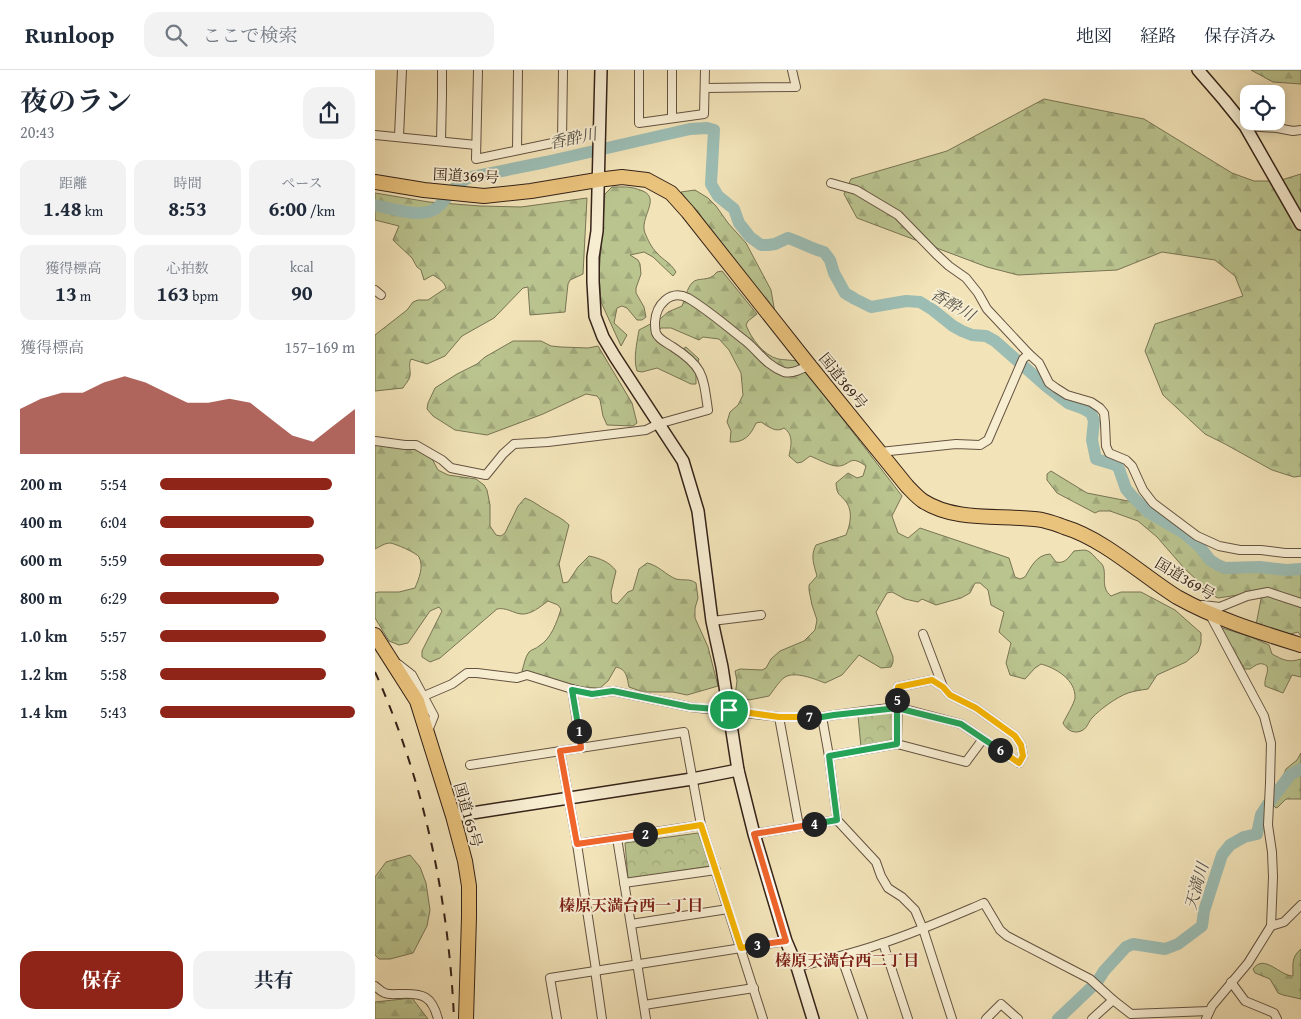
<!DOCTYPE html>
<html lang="ja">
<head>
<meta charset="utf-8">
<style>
	body { margin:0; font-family:"Gentium Book Plus","Noto Serif JP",serif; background:#f2f2f3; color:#1f2937; height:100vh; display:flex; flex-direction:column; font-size:19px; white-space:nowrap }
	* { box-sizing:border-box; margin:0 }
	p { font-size:16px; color:#747a83 }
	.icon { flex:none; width:28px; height:28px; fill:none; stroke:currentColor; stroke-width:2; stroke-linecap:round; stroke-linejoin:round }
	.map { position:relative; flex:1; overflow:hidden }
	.panel { display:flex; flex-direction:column; background:#fff; width:375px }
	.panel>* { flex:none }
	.controls { position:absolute; left:865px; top:15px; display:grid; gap:10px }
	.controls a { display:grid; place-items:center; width:45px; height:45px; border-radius:10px; background:#fff; box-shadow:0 2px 12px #0003; font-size:25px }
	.pin { position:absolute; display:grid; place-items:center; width:42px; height:42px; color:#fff; margin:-21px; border:2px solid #fff; border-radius:50%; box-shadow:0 1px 5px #0007 }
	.km { position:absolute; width:25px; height:25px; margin:-12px; border-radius:50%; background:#222; color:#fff; font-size:14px; line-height:25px; text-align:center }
	.round { display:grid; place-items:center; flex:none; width:52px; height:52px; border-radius:15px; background:#f2f2f3 }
	.overview { display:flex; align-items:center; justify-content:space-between; height:85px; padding:0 20px }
	h1 { font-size:28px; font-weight:700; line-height:38px }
	.stats { display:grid; grid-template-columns:repeat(3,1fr); gap:8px; height:85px; padding:5px 20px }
	.stats div { display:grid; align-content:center; border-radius:12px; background:#f2f2f3; text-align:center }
	.stats b { font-size:21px; font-weight:700 }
	.stats small { font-size:14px; font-weight:400 }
	.stats p { font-size:14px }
	.chart { height:140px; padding:10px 20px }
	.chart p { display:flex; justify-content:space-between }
	.chart svg { width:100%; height:90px; margin-top:5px; fill:#8f2418; opacity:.7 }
	.action { display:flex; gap:10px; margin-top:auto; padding:10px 20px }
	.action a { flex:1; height:58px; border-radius:15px; background:#8f2418; color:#fff; font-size:20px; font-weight:700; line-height:58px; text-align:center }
	.action a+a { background:#f2f2f3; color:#1f2937 }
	ul { padding:0 20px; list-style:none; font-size:16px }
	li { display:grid; grid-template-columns:80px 60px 1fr; align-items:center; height:38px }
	li i { height:12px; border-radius:6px; background:#8f2418 }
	header { display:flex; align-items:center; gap:30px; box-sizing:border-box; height:70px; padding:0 25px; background:#fff; border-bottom:1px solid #e0e1e3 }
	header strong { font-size:24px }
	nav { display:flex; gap:28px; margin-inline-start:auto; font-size:18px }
	.search { width:350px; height:45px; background:#f2f2f3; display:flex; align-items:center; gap:12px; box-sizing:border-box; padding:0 18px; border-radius:15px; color:#747a83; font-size:19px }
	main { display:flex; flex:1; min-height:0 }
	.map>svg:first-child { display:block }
</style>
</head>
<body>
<header>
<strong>Runloop</strong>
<div class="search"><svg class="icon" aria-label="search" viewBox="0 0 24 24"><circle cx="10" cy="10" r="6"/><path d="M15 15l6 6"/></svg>ここで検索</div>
<nav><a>地図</a><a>経路</a><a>保存済み</a></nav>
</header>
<main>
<section class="panel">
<div class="overview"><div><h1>夜のラン</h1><p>20:43</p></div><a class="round"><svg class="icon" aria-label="share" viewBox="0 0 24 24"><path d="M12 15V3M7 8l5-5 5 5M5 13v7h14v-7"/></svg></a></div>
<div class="stats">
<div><p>距離</p><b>1.48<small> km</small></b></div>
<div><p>時間</p><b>8:53</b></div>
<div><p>ペース</p><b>6:00<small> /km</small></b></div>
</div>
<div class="stats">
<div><p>獲得標高</p><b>13<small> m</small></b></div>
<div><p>心拍数</p><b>163<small> bpm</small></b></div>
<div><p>kcal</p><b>90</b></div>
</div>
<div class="chart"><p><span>獲得標高</span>157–169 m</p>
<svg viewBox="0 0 160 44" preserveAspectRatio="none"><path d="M0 44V22L10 17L20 14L30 14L40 9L50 6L60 9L70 14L80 19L90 19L100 17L110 19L120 27L130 35L140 38L150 30L160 22V44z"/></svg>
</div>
<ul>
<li><b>200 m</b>5:54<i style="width:88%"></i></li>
<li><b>400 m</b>6:04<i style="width:79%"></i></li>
<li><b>600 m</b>5:59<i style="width:84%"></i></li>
<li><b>800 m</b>6:29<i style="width:61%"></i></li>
<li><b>1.0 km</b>5:57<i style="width:85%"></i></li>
<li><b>1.2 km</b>5:58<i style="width:85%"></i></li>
<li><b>1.4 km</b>5:43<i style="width:100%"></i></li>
</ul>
<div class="action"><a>保存</a><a>共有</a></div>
</section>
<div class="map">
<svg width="926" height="949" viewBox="0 0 926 949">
	<defs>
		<pattern id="forest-firs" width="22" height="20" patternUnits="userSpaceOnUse" patternTransform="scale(1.25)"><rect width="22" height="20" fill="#bac48f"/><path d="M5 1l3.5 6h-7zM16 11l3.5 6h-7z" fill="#a0a87b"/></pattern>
		<pattern id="park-crowns" width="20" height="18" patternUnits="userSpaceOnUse" patternTransform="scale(1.25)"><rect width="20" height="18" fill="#bac48f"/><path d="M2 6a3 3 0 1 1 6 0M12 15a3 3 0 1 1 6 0" fill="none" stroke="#a0a87b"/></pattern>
	</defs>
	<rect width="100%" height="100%" fill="#f2e3b8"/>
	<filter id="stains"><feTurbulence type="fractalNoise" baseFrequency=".004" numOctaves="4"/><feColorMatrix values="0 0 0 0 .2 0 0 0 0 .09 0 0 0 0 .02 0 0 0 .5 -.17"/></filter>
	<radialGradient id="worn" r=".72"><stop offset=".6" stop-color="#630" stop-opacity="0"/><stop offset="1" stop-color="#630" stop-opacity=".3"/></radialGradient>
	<g fill="url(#forest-firs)" stroke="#787454">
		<path d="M876,0h50v14l-28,-2z"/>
		<path d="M669,29l100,20 88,54 22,8h24l23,-7v302l-7,1 -22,-7 -47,-26 -20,-10 -42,-39 -18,-44 10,-27 88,-28 -8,-20 -20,-16 -53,-8 -45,18 -99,5 -31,-8 -130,-49 -13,-24 7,-15 96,-28z"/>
		<path d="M237,117c14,0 18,-1 31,4 18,8 -4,27 2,42 3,7 6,14 12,20 7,8 13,9 19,19l-3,4 -20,-19 -9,-5 -14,3 8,5 2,4 1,10 -5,14v5l8,14 2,10 -4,3h-5l-10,-12 -5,-2 -5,2 -3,15 13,12 -6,11 -20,-44 -2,-27 6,-81z"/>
		<path d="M320,120l13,8 8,8 12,17 18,20 25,47 4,23 -94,-121z"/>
		<path d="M0,123l54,9 51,4 41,1 66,-9 -4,76 -13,6 -2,4 -3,28 -35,3 -2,-28 -5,1 -29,30 -32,18 -17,20 -18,8 -16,-5c-3,6 0,11 -1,17 -1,5 -5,8 -7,12l-28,3v-56l32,-25 6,-8 5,-2h10l18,-12c-2,-7 -7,-9 -13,-13l-9,5 -3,-10 -4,-3 -5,-9 -19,-18 6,-14 -24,-6z"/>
		<path d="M347,201l35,43 -9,7 -2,4c5,13 17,30 32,34 6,1 13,1 20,2l104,135 -10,20 6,17 10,5 12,-10 89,30 6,19 5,2 5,-2c6,-10 11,-22 25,-23l6,8c9,2 12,-4 18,-11 11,-1 13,-3 21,6 2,3 7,6 8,9 4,10 -3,21 8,30l10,-4h20l34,18 26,23v10l-3,9 -12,10 -29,13 -9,14c-7,1 -14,2 -20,4 -11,4 -28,16 -36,25 -3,3 -5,10 -9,12 -8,5 -17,0 -20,-7 3,-6 11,-19 12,-25 1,-18 -19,-30 -34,-34l-6,4 -10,11 -15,-4 -4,-12 5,-20 -12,-11 5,-20 -13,-7 -3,-15 -8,-7h-5l-5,10 -9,5 -25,7 -14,-6 -4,3 -13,-3 -13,-7 -5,1 -11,19 17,45v5l-2,5 -10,1 -22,-13 -17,20 -17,8c-10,-4 -30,-12 -40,-6 -6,4 -11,13 -16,19l-20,4 -14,-4 2,-15 -2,-10 5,-2 22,1 4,-2 5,-9 9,-8 24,-10 11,-11 2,-10 -5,-15 -3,-15v-5l8,-9c-3,-11 -7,-20 -1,-31l30,-10c4,-10 7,-22 1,-32 -7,-10 -10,-6 -11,-20l12,-10 9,5 6,-2 3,-10c-18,-13 -15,1 -30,0 -8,-1 -18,-7 -26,-10l-8,6 -5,1 -8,-7c2,-10 5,-21 -5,-28 -8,5 -15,-1 -23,-6l-5,1c-5,12 -12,20 -26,19l1,-11 -4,-9 3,-10 8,-7 5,-10 -2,-22 -12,-23 -10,-11 -16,-2 -4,3 -28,-12h-10l-8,9 23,16 10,-6 13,12 -3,9v16h-5l-34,-16 -15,4 -5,-1c-4,-13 0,-28 2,-41l21,-11 8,-7 14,-6c3,-7 5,-18 10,-23 6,-7 17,0 25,-11z"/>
		<path d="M138,271h28l10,5 10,1 27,1 10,-2 34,57 5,20 -4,3 -26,-1 -4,-9 -3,-16 -3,-4 -11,-2 -43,20 -56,21 -32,-5 -22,-14 -6,-7 1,-6 7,-15 22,-14 20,-10 8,-7z"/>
		<path d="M0,374l39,5 17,8 7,13 10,5 28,4 8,6 3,5 3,15v21l6,9 5,1 4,-3 13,-27 7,-8c9,3 15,9 23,13 8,5 14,7 21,14l-10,39 4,19 5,-1 10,-15 11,-11c10,2 21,6 27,15l-5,21 1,10 5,2 11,-12 5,-2 6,-21 8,-6c11,2 19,12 29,16 8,2 13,-1 20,4l2,15 -3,10v10l13,29 10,39 -31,9 -14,-3h-30l-14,-5c-2,-9 -2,-18 -13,-20l-8,14 -8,7 -19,-1 -59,-16c2,-6 3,-14 7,-19 3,-3 7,-3 10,-6 12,-7 18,-24 22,-37l-3,-4 -10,-4c-7,5 -17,14 -27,13 -8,-1 -15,-7 -24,-5l-57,49 -10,4 -8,-5v-6l20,-40 -3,-4 -9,4 -22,32 -9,2 -10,-4 -14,-23v-25l3,-1h21l16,-4c4,-10 9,-21 4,-31 -2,-4 -25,-14 -29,-14 -5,0 -11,4 -15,6z"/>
		<path d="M676,401l36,22 46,9 21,17 30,19 35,33 5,2 36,-1h41v64l-3,-4 -14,4 -28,-11 5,-26 -3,-7 -40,6 -4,-2 -30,-28 -27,-31 -19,-16 -28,-10h-11l-4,2 -38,-20 -10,-13v-6z"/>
		<path d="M844,557l32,10 18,8 3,9c11,6 17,9 29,5v18l-9,-2 -9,18 -18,-7c-1,-8 4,-13 2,-20 -7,-5 -11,-1 -17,3h-5z"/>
		<path d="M926,683v46h-15l-8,8 -2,1 -3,-3 2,-7 11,-11 -4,-8 4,-10 11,-9z"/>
		<path d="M35,785l10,12 6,16 4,27 -3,16 -14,27 -23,6h-11l-4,-4v-78l11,-15z"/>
		<path d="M926,879v50l-18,-4 -5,-2 -8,-14 -15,-6 -2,-4c11,-16 27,7 40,7 0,-11 -2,-19 8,-27z"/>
		<path d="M37,928l16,21h-53v-17z"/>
	</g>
	<g fill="url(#park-crowns)" stroke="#787454">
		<path d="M519,642l-1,29 -32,6 -3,-31z"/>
		<path d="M323,763l13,33 -83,13 -3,-36z"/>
	</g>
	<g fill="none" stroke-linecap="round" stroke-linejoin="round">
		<g stroke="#9cbdb4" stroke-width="12">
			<path d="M0,135c17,4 51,15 64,1 10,-10 16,-21 28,-28l79,-16 144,-33 17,-1 7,2 -3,54 7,12 16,13 5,14 11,14 11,8h7l7,-1 13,-6c13,4 23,11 36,14l6,8 4,13 11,20 10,6 16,8 35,-6 14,1 13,8 20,16 9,5 10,4 14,1 9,5 51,45 22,17 14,5 9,5 3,8 -2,19 4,19 20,6 3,4 7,20 6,7 16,16 36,21 16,14 10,13 8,5 7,3 34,-1 28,3 14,-1"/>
			<path d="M683,949l39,-37 7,-11 22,-24 7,-3 32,5 13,-5 24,-18 2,-15 18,-56 8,-10 14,-8 13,-3 4,-19 7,-11 22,-29 11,-6"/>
		</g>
		<defs>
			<g id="street">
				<path d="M103,0l-2,89 86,-18 1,-71"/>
				<path d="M264,0v53l65,-9 1,-44"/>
				<path d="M297,0v48"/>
				<path d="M330,18l91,-1 -4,-17"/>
				<path d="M870,56l32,2 16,3 8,-1"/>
				<path d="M0,65l101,10"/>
				<path d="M24,66l3,-66"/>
				<path d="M66,71l1,-46v-25"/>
				<path d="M142,80l1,-80"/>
				<path d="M456,113l25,7 42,25 38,39 13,12 17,12 12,15 9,16 42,45"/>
				<path d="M0,220l6,5"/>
				<path d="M0,371l30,4h11l26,15 9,8 35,7 17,-21 11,-10 34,-2 98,-12 12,-6 50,-14c-5,-34 -4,-43 -35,-63 -6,-4 -14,-7 -17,-14 -1,-3 -1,-7 -1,-11 1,-17 15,-33 33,-24 20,12 37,27 55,41 15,11 22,26 41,33 9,2 18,-3 25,-7"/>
				<path d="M505,382l76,-8 24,1 8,-5 35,-81 6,-5 10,9 10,20 7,5 11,7 24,7 9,6 4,5 1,10 1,23 3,7 17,7 6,6 11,24 10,13 44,33 22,10 21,4h21l24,3h16"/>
				<path d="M828,535l17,2 27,-11 21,-4 33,11"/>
				<path d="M337,551l49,-6"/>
				<path d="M548,564l20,53"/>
				<path d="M23,594l14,11 22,41 -6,15"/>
				<path d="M197,619l9,59"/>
				<path d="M49,626l28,-12 15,-11h10l40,5 10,-3 45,14 20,5 21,-3 77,16 89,10h43l12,-2 63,-8 64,17 58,39 4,-7 -2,-11 -6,-9 -39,-28 -26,-13 -7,-8 -11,-7 -34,7 -1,57"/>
				<path d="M404,647l20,109"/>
				<path d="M447,647l7,39 8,64 39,42 5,14 7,12 14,9 13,13 8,19 29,90"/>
				<path d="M185,681l17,93 19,126"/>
				<path d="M454,686l68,-12 69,18 17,-23"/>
				<path d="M95,695l214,-33 17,93 62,194"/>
				<path d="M379,764l83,-14"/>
				<path d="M242,768l29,181"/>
				<path d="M202,774l124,-19"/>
				<path d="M249,813l92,-13"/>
				<path d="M256,854l97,-15"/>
				<path d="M896,856l13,-4 17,-17"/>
				<path d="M508,873l25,76"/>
				<path d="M466,886l22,63"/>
				<path d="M422,897c29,-7 58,-14 86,-24 34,-11 68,-26 101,-40l16,27 7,6 83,43 23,21 18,14 78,-3"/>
				<path d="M220,900l7,49"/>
				<path d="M856,912l14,19 29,12 3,6"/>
				<path d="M0,916c3,2 6,6 10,7 4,2 11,1 16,1 22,-1 31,2 37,25"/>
				<path d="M269,935l110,-17"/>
				<path d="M182,949l-7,-41 236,-37"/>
				<path d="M611,949l15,-15 17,15"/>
				<path d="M717,949l21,-19"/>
				<path d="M831,949l6,-13 36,-43 23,-37 2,-49 -1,-25 -4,-27 2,-42 1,-40 -7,-27 -54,-101"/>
			</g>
			<g id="secondary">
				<path d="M226,0l-4,161 -4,26v25l2,34 8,21 12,20 68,104 15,50 14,110 10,46 16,103 16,64 32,107 11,26 16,52"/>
				<path d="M823,0l26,30 21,26 56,98"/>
				<path d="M78,746l239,-37 46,-9"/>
			</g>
			<g id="highway">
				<path d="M0,112l49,8 60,6 47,-5 66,-11 25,-3 25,3 24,13 17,19 121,153 98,121c5,5 10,11 16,15 34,22 81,13 119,19 8,2 15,4 22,7 40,12 78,48 113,70 39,22 82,35 124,48"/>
				<path d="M0,565l42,66 36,115 12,45 4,25v31l-3,102"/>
			</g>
		</defs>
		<use href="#street" stroke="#645341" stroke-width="10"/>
		<use href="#secondary" stroke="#352319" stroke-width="14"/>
		<use href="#highway" stroke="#352319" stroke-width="16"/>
		<use href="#street" stroke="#f7edd1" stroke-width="8"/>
		<use href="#secondary" stroke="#f7edd1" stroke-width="11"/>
		<use href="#highway" stroke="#e9c27c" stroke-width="14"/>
		<path stroke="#352319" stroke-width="2" stroke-dasharray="9 9" stroke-linecap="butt" d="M0,602c49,108 74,229 79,347"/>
	</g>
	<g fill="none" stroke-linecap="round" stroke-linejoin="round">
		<defs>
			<path id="split-1" d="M204,661l-7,-41 20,4 21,-3 77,16 39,3"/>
			<path id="split-2" d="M204,661l2,17 -21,3 17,93 68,-10"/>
			<path id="split-3" d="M270,764l56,-9 40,123 16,-3"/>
			<path id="split-4" d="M382,875l29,-4 -32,-107 60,-10"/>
			<path id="split-5" d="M439,754l23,-4 -8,-64 68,-12v-44"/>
			<path id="split-6" d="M522,630l1,-13 34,-7 11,7 7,8 26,13 39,28 6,9 2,11 -4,7 -19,-13"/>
			<path id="split-7" d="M434,647h13l12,-2 63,-7 64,16 39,26"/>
			<path id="split-8" d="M354,640l50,7h30"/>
		</defs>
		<use href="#split-1" stroke="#fff" stroke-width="10"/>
		<use href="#split-2" stroke="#fff" stroke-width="10"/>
		<use href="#split-3" stroke="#fff" stroke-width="10"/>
		<use href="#split-4" stroke="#fff" stroke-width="10"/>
		<use href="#split-5" stroke="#fff" stroke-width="10"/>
		<use href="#split-6" stroke="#fff" stroke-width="10"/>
		<use href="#split-7" stroke="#fff" stroke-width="10"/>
		<use href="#split-8" stroke="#fff" stroke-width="10"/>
		<use href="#split-1" stroke="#22a559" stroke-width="6"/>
		<use href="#split-2" stroke="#f0652b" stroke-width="6"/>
		<use href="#split-3" stroke="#f5b400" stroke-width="6"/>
		<use href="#split-4" stroke="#f0652b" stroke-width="6"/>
		<use href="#split-5" stroke="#22a559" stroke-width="6"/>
		<use href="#split-6" stroke="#f5b400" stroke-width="6"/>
		<use href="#split-7" stroke="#22a559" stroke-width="6"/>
		<use href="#split-8" stroke="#f5b400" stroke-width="6"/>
	</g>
	<g text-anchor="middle" stroke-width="4" stroke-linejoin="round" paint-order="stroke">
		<g font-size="15" fill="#352319" stroke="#f7edd1">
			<text transform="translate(91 106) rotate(3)" y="5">国道369号</text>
			<text transform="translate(468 311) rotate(51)" y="5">国道369号</text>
			<text transform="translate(810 509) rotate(31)" y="5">国道369号</text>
			<text transform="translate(93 745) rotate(74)" y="5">国道165号</text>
		</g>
		<g font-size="16" font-style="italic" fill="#545148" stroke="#f7edd1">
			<text transform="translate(198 68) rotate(-12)" y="6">香酔川</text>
			<text transform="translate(578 234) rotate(30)" y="6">香酔川</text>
			<text transform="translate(821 816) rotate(-74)" y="6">天満川</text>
		</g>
		<g font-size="16" font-weight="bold" fill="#7a1f14" stroke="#f7edd1">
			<text x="256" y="841">榛原天満台西一丁目</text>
			<text x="472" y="896">榛原天満台西二丁目</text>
		</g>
	</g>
	<rect width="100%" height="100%" filter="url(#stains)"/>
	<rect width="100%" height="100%" fill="url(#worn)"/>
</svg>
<div class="controls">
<a><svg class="icon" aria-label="locate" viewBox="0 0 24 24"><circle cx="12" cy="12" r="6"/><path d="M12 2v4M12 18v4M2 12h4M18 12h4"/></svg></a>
</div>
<div class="pin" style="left:354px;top:640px;background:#1e9e55"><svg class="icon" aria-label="arrive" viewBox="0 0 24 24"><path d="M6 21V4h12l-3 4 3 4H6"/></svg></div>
<b class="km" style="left:204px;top:661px">1</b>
<b class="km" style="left:270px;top:764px">2</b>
<b class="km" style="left:382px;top:875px">3</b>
<b class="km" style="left:439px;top:754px">4</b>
<b class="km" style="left:522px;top:630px">5</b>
<b class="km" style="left:625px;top:680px">6</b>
<b class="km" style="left:434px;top:647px">7</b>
</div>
</main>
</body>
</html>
